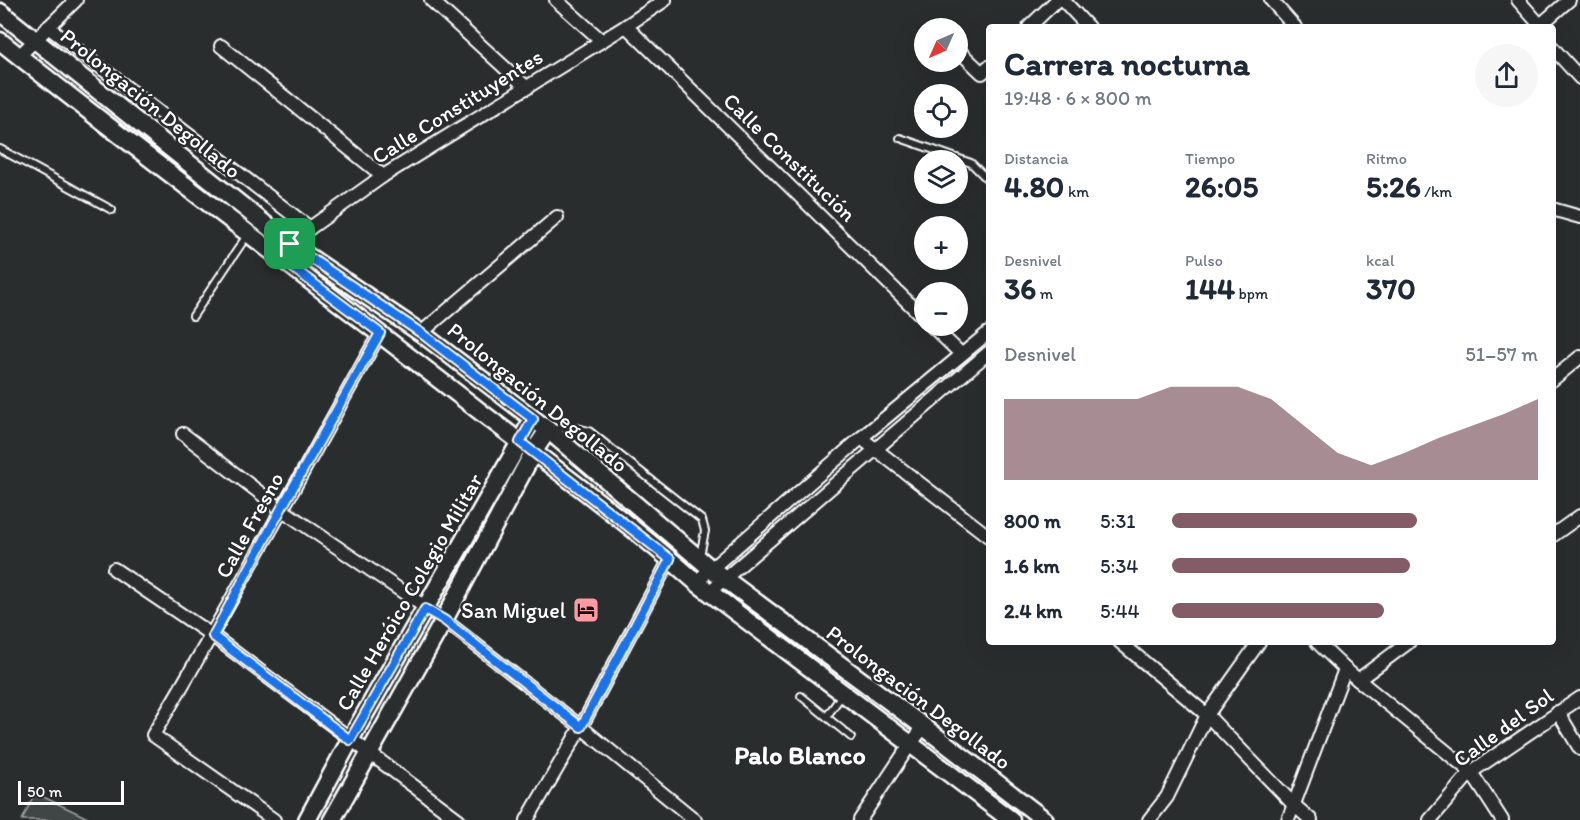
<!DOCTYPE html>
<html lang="es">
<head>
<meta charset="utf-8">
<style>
	body { margin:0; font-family:Itim,sans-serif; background:#f6f6f7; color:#1f2937; height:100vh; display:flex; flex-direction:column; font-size:22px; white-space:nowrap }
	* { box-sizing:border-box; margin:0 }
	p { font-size:20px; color:#747a83 }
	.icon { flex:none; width:33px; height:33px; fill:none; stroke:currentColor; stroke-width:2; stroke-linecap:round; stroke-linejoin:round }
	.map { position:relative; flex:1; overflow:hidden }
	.side { position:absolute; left:986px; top:24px; width:570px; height:621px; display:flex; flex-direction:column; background:#fff; border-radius:6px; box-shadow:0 6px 24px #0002 }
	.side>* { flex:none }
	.needle { width:39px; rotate:225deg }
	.tools { position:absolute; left:914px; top:18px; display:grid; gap:12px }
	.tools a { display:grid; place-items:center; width:54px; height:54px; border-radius:50%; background:#fff; box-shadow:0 6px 24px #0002; font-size:30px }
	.scale { position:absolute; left:18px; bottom:15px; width:106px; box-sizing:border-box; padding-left:6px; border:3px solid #fff; border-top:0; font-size:16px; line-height:21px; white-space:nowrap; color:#fff; -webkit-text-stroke:4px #2a2d2e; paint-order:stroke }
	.pin { position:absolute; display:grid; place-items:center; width:51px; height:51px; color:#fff; margin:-26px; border-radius:12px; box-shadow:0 3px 9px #0006 }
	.round { display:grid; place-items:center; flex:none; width:63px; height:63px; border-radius:32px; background:#f6f6f7 }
	.overview { display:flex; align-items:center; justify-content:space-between; height:102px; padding:0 18px }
	h1 { font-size:33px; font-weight:700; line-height:45px }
	.metrics { display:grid; grid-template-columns:repeat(3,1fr); gap:9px; height:102px; padding:6px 18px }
	.metrics div { display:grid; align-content:center }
	.metrics b { font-size:30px; font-weight:700 }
	.metrics small { font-size:16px; font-weight:400 }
	.metrics p { font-size:16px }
	.chart { height:168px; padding:12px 18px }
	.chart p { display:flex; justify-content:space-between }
	.chart svg { width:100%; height:108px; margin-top:6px; fill:#845c67; opacity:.7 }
	ul { padding:0 18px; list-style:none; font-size:20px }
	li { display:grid; grid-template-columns:96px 72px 1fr; align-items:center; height:45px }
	li i { height:15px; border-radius:8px; background:#845c67 }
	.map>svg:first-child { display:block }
</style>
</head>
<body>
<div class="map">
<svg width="1580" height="820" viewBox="0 0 1580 820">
	<rect width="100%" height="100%" fill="#2a2d2e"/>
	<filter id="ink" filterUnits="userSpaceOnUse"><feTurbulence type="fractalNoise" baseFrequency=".0167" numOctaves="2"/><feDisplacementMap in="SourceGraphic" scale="12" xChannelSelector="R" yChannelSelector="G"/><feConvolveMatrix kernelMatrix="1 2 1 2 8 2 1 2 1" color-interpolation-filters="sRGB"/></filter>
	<g filter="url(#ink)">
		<path fill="#414445" stroke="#a0a2a2" stroke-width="1.5" d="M35,793l57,27h-70z"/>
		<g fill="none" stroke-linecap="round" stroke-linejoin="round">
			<defs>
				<g id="lane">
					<path d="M900,138l71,25 17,17"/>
					<path d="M0,149l112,61"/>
					<path d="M193,316l55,-82"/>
					<path d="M553,429l24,-1 12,3 113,89 3,11 -5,25"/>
					<path d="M801,696l50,41"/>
					<path d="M827,716l15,-21"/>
				</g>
				<g id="street">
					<path d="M431,0l96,88"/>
					<path d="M556,0l46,41"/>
					<path d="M1063,0l25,27"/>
					<path d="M1271,0l24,27"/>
					<path d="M1518,0l22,25"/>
					<path d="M626,26l298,292"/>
					<path d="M48,27l262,201"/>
					<path d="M1029,27l28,-27"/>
					<path d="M1538,27l31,-27"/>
					<path d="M221,46l162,130"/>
					<path d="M1552,47l28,31"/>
					<path d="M957,49l25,24 6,-6"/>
					<path d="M19,56l57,-56"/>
					<path d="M1552,209l28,8"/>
					<path d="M284,249l26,-21 73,-52 243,-150 39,-26"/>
					<path d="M932,326l29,28"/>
					<path d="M421,333l136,-116"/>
					<path d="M1552,380l28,-23"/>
					<path d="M183,434l98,75 163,111 137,107 114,93"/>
					<path d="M861,438l127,98"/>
					<path d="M1552,536l28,-20"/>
					<path d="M114,569l99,67 246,184"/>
					<path d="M696,582l165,-144 127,-105"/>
					<path d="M709,592l279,-239"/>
					<path d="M1120,642l87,73 87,90 17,15"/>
					<path d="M1317,642l28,27 126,103 31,48"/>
					<path d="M1358,680l51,-38"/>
					<path d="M1558,712l22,37"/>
					<path d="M274,820l-121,-85c79,-132 152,-268 227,-402"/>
					<path d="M527,820l54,-93 89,-168"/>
					<path d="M860,820l51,-77 13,-16"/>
					<path d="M1149,820l18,-23 40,-82 52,-73"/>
					<path d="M1288,820l57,-151"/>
					<path d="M1430,820l41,-48 109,-74"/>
				</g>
				<g id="secondary">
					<path d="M0,12l290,232 131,89 127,97 162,138 214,159 121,93"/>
					<path d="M0,41c159,127 322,247 482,372 72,55 146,109 214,169l315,238"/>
					<path d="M307,820l43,-80 183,-321"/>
					<path d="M332,820l112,-200 90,-169 14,-21"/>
				</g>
			</defs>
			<use href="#lane" stroke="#fff" stroke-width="10"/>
			<use href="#street" stroke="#fff" stroke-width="16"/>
			<use href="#secondary" stroke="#fff" stroke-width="21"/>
			<use href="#lane" stroke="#2a2d2e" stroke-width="6"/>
			<use href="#street" stroke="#2a2d2e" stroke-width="12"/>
			<use href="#secondary" stroke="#2a2d2e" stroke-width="16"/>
		</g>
	</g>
	<g fill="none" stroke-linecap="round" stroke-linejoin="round" filter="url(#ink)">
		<defs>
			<path id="route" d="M290,244l131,89 112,86 -13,23 150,117 -89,168 -137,-107 -19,-11 -75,131 -137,-104 68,-127 99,-176 -103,-77z"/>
		</defs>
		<use href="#route" stroke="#fff" stroke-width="12"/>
		<use href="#route" stroke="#1a73e8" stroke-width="8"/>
	</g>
	<defs>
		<symbol id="hotel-square" viewBox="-11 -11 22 22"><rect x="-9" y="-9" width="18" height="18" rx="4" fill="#ff9aa2" stroke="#2a2d2e"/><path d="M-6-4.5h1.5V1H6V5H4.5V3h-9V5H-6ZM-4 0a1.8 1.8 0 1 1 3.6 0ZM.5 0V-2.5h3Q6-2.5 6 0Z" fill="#111"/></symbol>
	</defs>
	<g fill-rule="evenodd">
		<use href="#hotel-square" x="571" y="595" width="30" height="30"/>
	</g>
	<g text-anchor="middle" stroke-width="5" stroke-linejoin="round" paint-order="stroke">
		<g font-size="22" fill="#fff" stroke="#2a2d2e">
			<text transform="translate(151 103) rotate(39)" y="8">Prolongación Degollado</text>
			<text transform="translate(457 106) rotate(-32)" y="8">Calle Constituyentes</text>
			<text transform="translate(790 157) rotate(44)" y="8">Calle Constitución</text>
			<text transform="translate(538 397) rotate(39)" y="8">Prolongación Degollado</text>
			<text transform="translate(249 525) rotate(-61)" y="8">Calle Fresno</text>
			<text transform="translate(409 592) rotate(-60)" y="8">Calle Heróico Colegio Militar</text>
			<text transform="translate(919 697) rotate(37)" y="8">Prolongación Degollado</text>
			<text transform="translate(1503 727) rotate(-36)" y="8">Calle del Sol</text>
		</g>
		<g font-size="22" fill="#fff" stroke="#2a2d2e" text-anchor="end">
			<text x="566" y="618">San Miguel</text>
		</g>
		<g font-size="26" font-weight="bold" fill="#fff" stroke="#2a2d2e">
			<text x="800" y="764">Palo Blanco</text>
		</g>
	</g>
</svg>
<div class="tools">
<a><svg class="needle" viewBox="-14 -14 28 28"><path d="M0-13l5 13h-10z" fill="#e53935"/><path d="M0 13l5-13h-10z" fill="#747a83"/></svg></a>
<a><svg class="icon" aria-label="locate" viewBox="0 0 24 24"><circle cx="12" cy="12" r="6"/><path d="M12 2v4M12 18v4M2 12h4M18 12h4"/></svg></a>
<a><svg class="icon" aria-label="layers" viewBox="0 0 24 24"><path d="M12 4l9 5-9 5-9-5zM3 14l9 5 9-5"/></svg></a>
<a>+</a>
<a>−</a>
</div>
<div class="scale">50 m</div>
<div class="pin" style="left:290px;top:244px;background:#1e9e55"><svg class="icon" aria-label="arrive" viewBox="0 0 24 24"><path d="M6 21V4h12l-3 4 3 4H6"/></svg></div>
<section class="side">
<div class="overview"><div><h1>Carrera nocturna</h1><p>19:48 · 6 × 800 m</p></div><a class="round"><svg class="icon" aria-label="share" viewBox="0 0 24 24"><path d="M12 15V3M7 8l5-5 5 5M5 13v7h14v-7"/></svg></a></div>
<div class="metrics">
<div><p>Distancia</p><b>4.80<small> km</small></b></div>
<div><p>Tiempo</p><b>26:05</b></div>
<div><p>Ritmo</p><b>5:26<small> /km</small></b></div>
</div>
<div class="metrics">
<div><p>Desnivel</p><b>36<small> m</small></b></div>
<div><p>Pulso</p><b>144<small> bpm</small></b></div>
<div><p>kcal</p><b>370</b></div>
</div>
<div class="chart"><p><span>Desnivel</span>51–57 m</p>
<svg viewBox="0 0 160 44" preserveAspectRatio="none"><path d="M0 44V11L10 11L20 11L30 11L40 11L50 6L60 6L70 6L80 11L90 22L100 33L110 38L120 33L130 27L140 22L150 17L160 11V44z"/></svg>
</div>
<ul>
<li><b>800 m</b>5:31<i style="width:67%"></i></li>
<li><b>1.6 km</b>5:34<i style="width:65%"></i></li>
<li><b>2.4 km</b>5:44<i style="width:58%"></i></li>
</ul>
</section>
</div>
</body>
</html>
